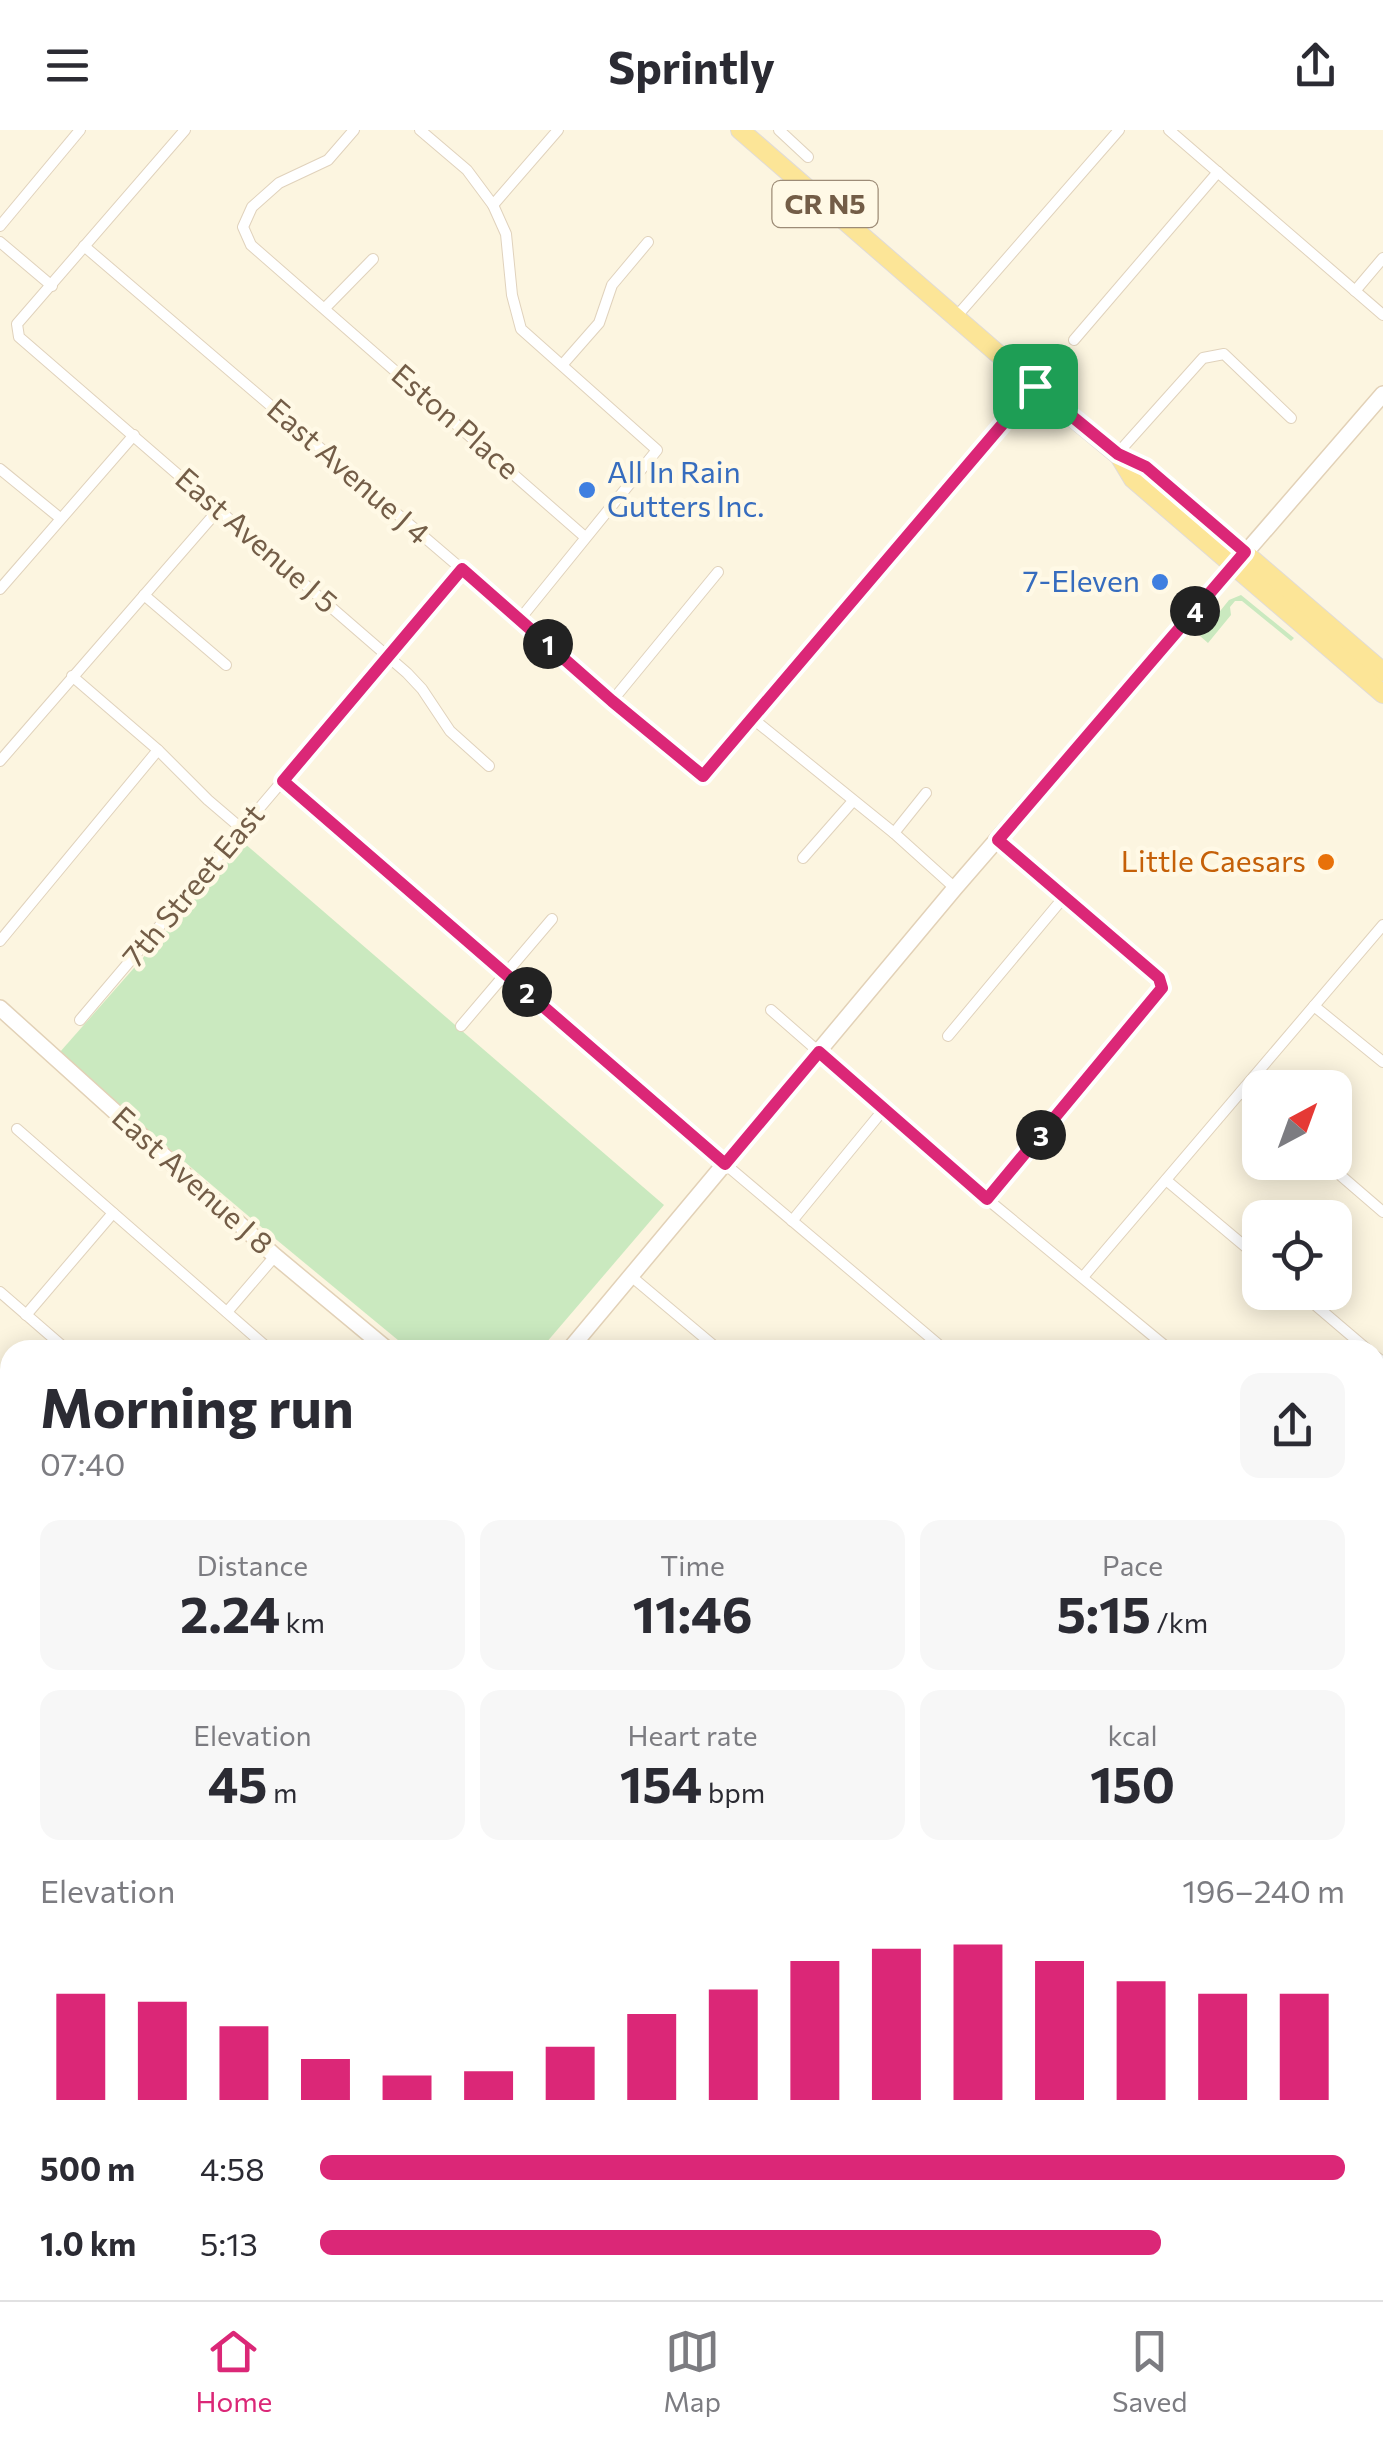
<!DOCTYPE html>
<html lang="en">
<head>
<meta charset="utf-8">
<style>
	body { margin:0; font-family:Commissioner,sans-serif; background:#f7f7f7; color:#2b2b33; height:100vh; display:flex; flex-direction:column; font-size:38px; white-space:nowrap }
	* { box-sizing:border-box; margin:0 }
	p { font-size:32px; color:#7c7c81 }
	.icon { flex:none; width:55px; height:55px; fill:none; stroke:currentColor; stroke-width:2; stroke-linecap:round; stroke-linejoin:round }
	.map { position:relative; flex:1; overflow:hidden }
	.drawer { position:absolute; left:0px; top:1210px; width:1385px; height:960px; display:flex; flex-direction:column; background:#fff; border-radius:30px 30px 0 0; box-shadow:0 5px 25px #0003 }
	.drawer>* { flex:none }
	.needle { width:65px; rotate:41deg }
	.buttons { position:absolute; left:1242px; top:940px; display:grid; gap:20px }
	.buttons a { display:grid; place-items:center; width:110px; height:110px; border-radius:20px; background:#fff; box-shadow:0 5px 25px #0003; font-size:50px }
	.pin { position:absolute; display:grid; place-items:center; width:85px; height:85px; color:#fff; margin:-42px; border-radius:20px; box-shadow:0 5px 15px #0006 }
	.km { position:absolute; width:50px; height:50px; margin:-25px; border-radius:50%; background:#222; color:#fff; font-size:28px; line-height:50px; text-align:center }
	.round { display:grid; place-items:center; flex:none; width:105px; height:105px; border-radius:20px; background:#f7f7f7 }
	.head { display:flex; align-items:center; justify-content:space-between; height:170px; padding:0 40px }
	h1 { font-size:55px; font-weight:700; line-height:75px }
	.figures { display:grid; grid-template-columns:repeat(3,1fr); gap:15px; height:170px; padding:10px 40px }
	.figures div { display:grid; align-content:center; border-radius:20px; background:#f7f7f7; text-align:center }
	.figures b { font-size:50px; font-weight:700 }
	.figures small { font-size:28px; font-weight:400 }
	.figures p { font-size:28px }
	.chart { height:280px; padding:20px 40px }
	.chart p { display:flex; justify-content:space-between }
	.chart svg { width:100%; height:180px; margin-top:10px; stroke:#db2777; stroke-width:6 }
	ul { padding:0 40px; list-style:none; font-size:32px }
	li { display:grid; grid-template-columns:160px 120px 1fr; align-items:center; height:75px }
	li i { height:25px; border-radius:12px; background:#db2777 }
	header { display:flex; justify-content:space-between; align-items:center; height:130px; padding:0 40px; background:#fff; font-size:45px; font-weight:700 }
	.tab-bar { display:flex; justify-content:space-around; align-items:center; height:140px; border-top:2px solid #e1e1e2; background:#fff; font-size:28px; color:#7c7c81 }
	.tab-bar a { display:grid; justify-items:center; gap:5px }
	.tab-bar .on { color:#db2777 }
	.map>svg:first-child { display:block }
</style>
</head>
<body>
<header><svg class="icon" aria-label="menu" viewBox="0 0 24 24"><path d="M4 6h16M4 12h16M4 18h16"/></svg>Sprintly<svg class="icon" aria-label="share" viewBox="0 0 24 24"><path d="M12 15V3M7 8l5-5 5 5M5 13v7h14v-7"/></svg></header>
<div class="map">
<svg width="1383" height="2170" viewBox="0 0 1383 2170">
	<rect width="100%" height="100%" fill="#fcf5e0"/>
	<g fill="#cae9bf">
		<path d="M1241,465l53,43 -3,3 -49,-40h-7l-5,6 1,8 -23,28 -8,-7 29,-36z"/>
		<path d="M244,713l420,362 -124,145h-130l-138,-114 -211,-179 -1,-5z"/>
	</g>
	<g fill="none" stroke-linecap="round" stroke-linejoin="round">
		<defs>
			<g id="street">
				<path d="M185,0l-168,194 2,13 388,336 15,16 28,42 39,35"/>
				<path d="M354,0l-26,30 -49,23 -27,24 -9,20 8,18 334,292"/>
				<path d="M420,0l47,40 26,35 13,29 6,61 9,34 136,121 -137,169"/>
				<path d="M779,0l29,27"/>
				<path d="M1169,0l214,185"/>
				<path d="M493,75l65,-75"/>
				<path d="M0,96l80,-96"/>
				<path d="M0,112l52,44"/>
				<path d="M84,116l436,373 92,82 91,75 332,-390"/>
				<path d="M1355,161l28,-33"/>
				<path d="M325,178l48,-49"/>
				<path d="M956,187l163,-187"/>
				<path d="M1074,210l144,-168"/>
				<path d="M563,234l36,-41 13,-38 36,-43"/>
				<path d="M1117,324l86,-96 21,-4 67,64"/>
				<path d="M0,339l60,49"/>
				<path d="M0,459l134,-154"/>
				<path d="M144,465l82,70"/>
				<path d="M72,546l86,74 50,50 34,29"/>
				<path d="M612,571l106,-129"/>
				<path d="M752,588l142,115 61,55"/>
				<path d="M0,631l219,-252"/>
				<path d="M283,651l442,383 220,186"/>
				<path d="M894,703l32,-40"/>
				<path d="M803,728l50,-57"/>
				<path d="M0,811l158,-191"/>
				<path d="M1314,876l69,56"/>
				<path d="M771,880l216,189 183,151"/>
				<path d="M80,890l382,-451"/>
				<path d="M461,896l91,-107"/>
				<path d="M948,906l116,-139"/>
				<path d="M1241,962l19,16"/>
				<path d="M17,999l253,221"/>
				<path d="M1325,1032l58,50"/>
				<path d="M1166,1050l94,79"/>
				<path d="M987,1069l175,-210 -3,-11 -160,-138"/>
				<path d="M792,1091l92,-112"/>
				<path d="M632,1147l87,73"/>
				<path d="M1083,1147l300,-352"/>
				<path d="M0,1162l67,58"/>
				<path d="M1300,1162l68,58"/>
				<path d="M227,1182l48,-56"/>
				<path d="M26,1185l87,-102"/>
				<path d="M1375,1226l8,6"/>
				<path d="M1375,1394l8,7"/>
				<path d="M0,1455l10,8"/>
				<path d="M1375,1522l8,-10"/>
				<path d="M1375,1584l8,7"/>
				<path d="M0,1637l10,9"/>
				<path d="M0,1908l10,8"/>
				<path d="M0,1999l10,7"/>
				<path d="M0,2044l10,-11"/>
				<path d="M0,2074l10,8"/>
				<path d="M448,2160l12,10"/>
				<path d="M707,2160l6,5 18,5"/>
				<path d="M990,2160l12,10"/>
				<path d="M1182,2160l10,9"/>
				<path d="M173,2161l10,9"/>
				<path d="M469,2170l8,-10"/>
				<path d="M609,2170l9,-10"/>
				<path d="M790,2170l2,-10"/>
			</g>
			<g id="secondary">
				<path d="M0,878l275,248 113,94"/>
				<path d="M569,1220l386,-462 428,-494"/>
				<path d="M0,1891l10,-12"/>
				<path d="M1375,2056l8,7"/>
				<path d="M1375,2081l8,-9"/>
				<path d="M1300,2170l9,-10"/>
			</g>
			<g id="primary">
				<path d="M740,0l295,256 82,68 28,13 238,205"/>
				<path d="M1118,324l15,25 250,215"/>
			</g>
		</defs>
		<use href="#street" stroke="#e0d2bc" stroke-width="12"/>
		<use href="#secondary" stroke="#e2d1b7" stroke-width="18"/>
		<use href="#primary" stroke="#e0dbd7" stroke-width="20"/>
		<use href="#street" stroke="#fff" stroke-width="10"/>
		<use href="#secondary" stroke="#fff" stroke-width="15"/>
		<use href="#primary" stroke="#fce597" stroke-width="18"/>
	</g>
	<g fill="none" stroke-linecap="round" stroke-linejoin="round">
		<defs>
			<path id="route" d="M1035,256l83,68 28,13 99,85 -247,288 161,138 3,10 -175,211 -168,-147 -94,112 -442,-383 179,-212 150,132 91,75z"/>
		</defs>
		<use href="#route" stroke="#fff" stroke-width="20"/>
		<use href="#route" stroke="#db2777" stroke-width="12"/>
	</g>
	<g fill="#3f7fe0" stroke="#fff9e6" stroke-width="4">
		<circle cx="587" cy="360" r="10"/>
		<circle cx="1160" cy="452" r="10"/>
	</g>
	<circle fill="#e8710a" stroke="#fff9e6" stroke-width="4" cx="1326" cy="732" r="10"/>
	<g text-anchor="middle" stroke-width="9" stroke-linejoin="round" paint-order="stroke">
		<rect fill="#fff9e6" stroke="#9d8c77" stroke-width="2.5" x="772.5" y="51" width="105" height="46" rx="8"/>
		<g font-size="28" font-weight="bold" fill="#735d47">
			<text x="825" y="84">CR N5</text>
		</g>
		<g font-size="30" fill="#735d47" stroke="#fff9e6">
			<text transform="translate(455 292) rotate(41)" y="10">Eston Place</text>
			<text transform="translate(348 342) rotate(41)" y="10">East Avenue J 4</text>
			<text transform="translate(256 411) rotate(41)" y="10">East Avenue J 5</text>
			<text transform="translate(194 756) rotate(-50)" y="10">7th Street East</text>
			<text transform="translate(192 1051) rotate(42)" y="10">East Avenue J 8</text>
		</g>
		<g font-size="30" fill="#366cbe" stroke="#fff9e6" text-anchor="start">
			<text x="607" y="353">All In Rain<tspan x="607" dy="34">Gutters Inc.</tspan></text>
			<text x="1140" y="462" text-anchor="end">7-Eleven</text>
		</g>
		<g font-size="30" fill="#c56008" stroke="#fff9e6" text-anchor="end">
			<text x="1306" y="742">Little Caesars</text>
		</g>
	</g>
</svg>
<div class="buttons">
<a><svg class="needle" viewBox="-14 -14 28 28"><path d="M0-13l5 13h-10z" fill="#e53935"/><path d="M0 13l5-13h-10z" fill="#7c7c81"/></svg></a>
<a><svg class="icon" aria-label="locate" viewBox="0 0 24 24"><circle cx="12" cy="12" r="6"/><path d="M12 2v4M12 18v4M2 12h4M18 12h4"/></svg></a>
</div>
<div class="pin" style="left:1035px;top:256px;background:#1e9e55"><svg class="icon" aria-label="arrive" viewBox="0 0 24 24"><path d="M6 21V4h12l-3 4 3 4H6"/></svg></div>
<b class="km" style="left:548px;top:514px">1</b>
<b class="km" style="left:527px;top:862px">2</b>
<b class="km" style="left:1041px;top:1005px">3</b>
<b class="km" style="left:1195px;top:481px">4</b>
<section class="drawer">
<div class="head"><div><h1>Morning run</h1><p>07:40</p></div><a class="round"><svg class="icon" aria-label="share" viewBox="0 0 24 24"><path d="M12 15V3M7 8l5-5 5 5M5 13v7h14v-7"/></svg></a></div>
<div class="figures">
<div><p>Distance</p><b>2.24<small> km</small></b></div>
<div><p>Time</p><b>11:46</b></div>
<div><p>Pace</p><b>5:15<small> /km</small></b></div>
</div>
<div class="figures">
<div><p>Elevation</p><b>45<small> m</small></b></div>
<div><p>Heart rate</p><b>154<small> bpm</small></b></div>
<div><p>kcal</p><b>150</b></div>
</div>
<div class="chart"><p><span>Elevation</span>196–240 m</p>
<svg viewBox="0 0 160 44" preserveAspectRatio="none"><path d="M5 44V18M15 44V20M25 44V26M35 44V34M45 44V38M55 44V37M65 44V31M75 44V23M85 44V17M95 44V10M105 44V7M115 44V6M125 44V10M135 44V15M145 44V18M155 44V18"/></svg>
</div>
<ul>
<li><b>500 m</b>4:58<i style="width:100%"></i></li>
<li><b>1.0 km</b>5:13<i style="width:82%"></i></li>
</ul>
</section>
</div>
<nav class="tab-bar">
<a class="on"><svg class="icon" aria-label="home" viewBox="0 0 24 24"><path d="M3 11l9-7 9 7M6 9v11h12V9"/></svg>Home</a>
<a><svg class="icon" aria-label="map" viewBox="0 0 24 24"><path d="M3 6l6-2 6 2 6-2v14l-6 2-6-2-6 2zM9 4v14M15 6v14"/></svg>Map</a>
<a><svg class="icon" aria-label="saved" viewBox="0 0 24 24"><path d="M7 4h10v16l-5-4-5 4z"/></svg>Saved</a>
</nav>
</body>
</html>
